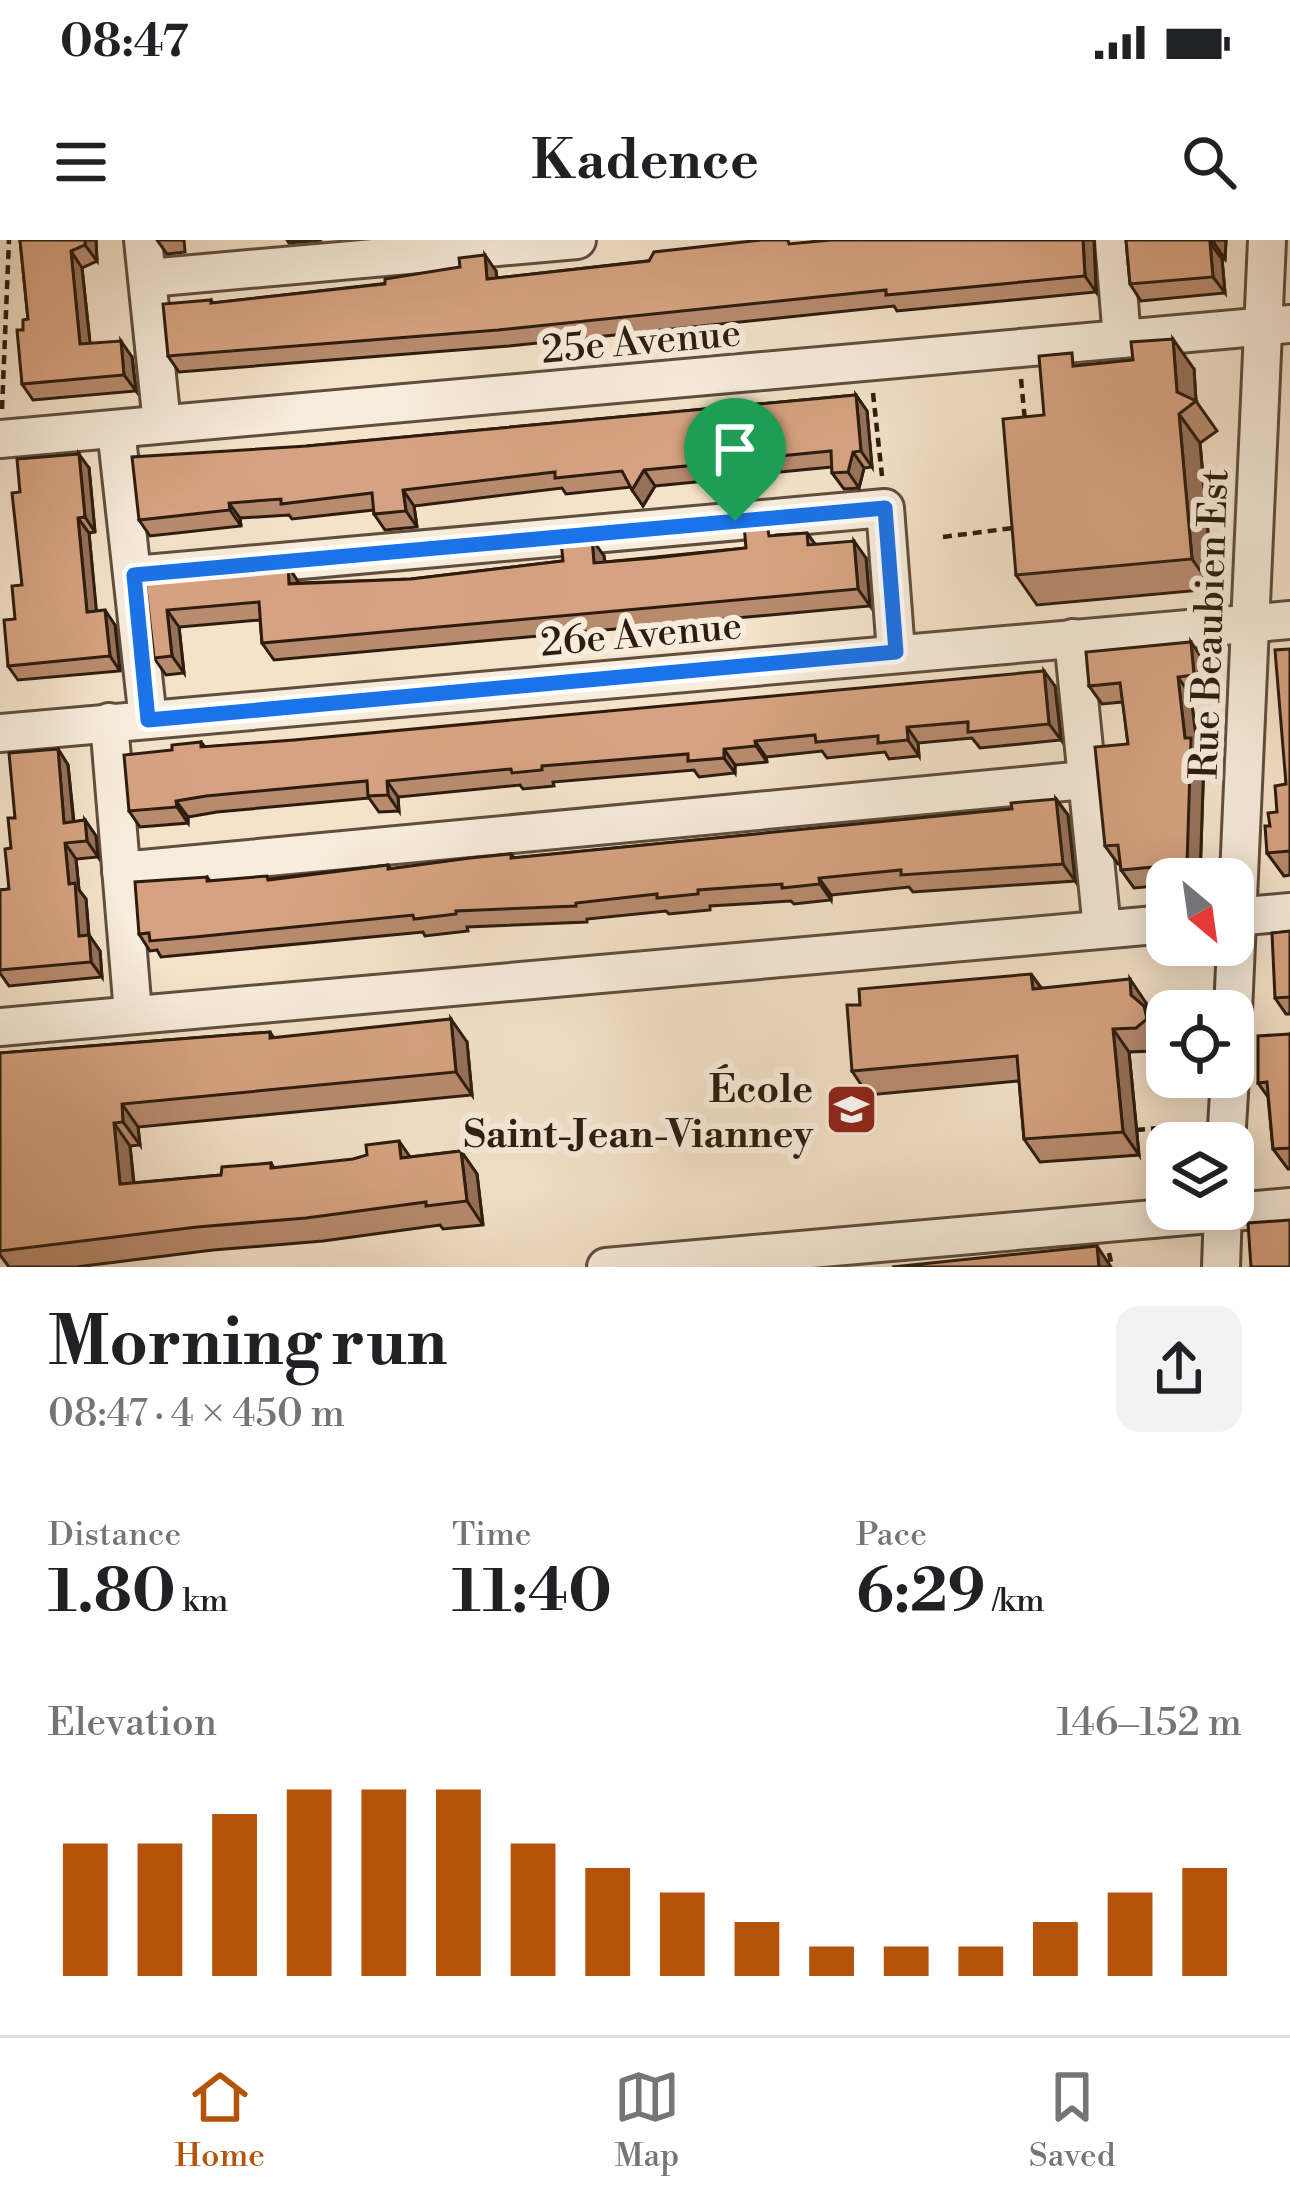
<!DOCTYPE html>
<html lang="en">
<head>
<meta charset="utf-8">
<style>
	body { margin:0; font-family:"Libre Bodoni",serif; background:#f2f2f2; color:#202124; height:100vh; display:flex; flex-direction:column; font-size:45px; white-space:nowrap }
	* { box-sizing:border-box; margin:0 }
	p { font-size:39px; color:#757577 }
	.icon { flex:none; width:66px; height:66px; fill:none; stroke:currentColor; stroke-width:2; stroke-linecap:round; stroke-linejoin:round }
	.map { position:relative; height:1027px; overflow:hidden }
	.side { display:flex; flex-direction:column; background:#fff; flex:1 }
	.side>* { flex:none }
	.needle { width:78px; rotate:151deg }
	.buttons { position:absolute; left:1146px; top:618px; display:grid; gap:24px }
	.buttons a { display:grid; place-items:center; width:108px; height:108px; border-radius:24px; background:#fff; box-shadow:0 6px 30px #0003; font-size:60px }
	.pin { position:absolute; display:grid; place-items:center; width:102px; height:102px; color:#fff; margin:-123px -51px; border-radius:50% 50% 50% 0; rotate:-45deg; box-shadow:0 0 12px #0007 }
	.pin .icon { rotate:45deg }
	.round { display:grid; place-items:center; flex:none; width:126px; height:126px; border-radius:24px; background:#f2f2f2 }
	.overview { display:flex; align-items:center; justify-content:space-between; height:204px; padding:0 48px }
	h1 { font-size:66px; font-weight:700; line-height:90px }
	.stats { display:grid; grid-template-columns:repeat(3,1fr); gap:18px; height:204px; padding:12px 48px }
	.stats div { display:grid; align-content:center }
	.stats b { font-size:60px; font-weight:700 }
	.stats small { font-size:33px; font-weight:400 }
	.stats p { font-size:33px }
	.chart { height:336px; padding:24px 48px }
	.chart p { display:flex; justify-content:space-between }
	.chart svg { width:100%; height:216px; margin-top:12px; stroke:#b45309; stroke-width:6 }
	.status { display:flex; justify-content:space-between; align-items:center; height:84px; padding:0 60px; background:#fff; direction:ltr }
	.status svg { height:33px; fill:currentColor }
	header { display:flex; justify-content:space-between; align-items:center; height:156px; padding:0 48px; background:#fff; font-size:54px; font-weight:700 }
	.tab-bar { display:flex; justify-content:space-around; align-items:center; height:168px; border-top:3px solid #e0e0e0; background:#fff; font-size:33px; color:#757577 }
	.tab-bar a { display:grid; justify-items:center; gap:6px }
	.tab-bar .on { color:#b45309 }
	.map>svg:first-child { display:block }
</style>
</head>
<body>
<div class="status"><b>08:47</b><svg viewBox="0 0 49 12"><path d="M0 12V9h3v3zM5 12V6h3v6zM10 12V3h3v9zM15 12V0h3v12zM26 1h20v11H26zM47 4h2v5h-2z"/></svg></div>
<header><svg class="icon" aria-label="menu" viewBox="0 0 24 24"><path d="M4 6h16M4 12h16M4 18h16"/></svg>Kadence<svg class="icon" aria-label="search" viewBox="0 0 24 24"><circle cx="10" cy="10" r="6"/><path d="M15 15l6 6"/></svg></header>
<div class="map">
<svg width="1290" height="1027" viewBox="0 0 1290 1027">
	<rect width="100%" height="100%" fill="#f4e2c9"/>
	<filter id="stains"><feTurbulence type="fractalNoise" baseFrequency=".00167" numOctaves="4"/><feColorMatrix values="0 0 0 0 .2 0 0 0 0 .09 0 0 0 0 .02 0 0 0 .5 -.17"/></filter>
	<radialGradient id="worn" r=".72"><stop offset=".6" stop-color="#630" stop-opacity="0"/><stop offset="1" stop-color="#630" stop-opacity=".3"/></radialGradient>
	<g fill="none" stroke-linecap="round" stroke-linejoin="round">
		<defs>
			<g id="minor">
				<path d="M143,0l19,184"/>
				<path d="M1114,0l8,99"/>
				<path d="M148,38l429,-38"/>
				<path d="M116,189l32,291"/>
				<path d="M0,199l1290,-115"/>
				<path d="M134,335l751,-67 11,144"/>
				<path d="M1073,398l29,291"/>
				<path d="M109,482l24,291"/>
				<path d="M0,493l1290,-113"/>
				<path d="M121,631l964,-91"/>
				<path d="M1233,677l57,-5"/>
				<path d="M1233,772l34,-772"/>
				<path d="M0,787l1167,-103"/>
				<path d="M1226,903l4,-66"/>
				<path d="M606,1027l684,-60"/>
				<path d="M1221,1027l2,-58"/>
			</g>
		</defs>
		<use href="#minor" stroke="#5f4e3d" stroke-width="42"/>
		<g stroke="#2d1c0e" stroke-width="4.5" stroke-dasharray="9 6" stroke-linecap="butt">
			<path d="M1021,139l4,42"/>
			<path d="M873,153l9,83"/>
			<path d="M2,169l7,-169"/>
			<path d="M943,297l70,-9"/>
			<path d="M1198,707l1,-2"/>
			<path d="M1136,890l60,-5"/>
			<path d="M1161,926l6,11"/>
			<path d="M1151,948l12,-37 -5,-23"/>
			<path d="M1109,1013l3,14"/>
		</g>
		<use href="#minor" stroke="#f8ecdc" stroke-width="36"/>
	</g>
	<g fill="#b88b6f" stroke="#2d1c0e" stroke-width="3">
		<path d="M20,0h76l1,21 -15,7 8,76 42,13 4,34 -103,9 -11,-16 1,-54 5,-11z"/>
		<path d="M157,0h27l1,12 -18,2z"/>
		<path d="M287,0h35l-33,3z"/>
		<path d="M831,0h263l2,52 -199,19 -3,-5 -385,40 -330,26 -11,-16 43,-56 2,3 283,-32 1,7z"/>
		<path d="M1126,0h100l-1,19h-3l3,34 -84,8 -11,-17z"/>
		<path d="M1081,125l113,4 2,32 21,30 -17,12 13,146 -176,16 -21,-30 28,-160z"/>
		<path d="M856,155l11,16 5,56 -8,1 -5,20 -15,1 -12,-16v-6l-82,8v6l-31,3 -3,-4 -61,6 -12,20 -12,-19 -65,7 -4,-6 -148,18 3,21 -32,3 -11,-16v-4l-82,9 -3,-4 -49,3 1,8 -91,10 -11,-16 168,-74z"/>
		<path d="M89,228l6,64 -6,1 7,78 19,14 5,46 -102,9 -10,-14 14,-81 -2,-93z"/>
		<path d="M807,293l8,11 51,14 4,48 -596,54 -12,-17 -2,-23 -81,7 5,46 -18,2 -12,-17 -9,-79 154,4 112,-4 193,-23 1,6 141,-14 30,-13z"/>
		<path d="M1290,409v226l-6,1 -17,-23 3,-27 7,-14 9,-28z"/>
		<path d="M1204,421l3,33 -16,2 6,50 7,10 -4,123h-33v6l-33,3 -13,-18 -1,-6h-2l-13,-18 23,-102 -5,-42 -21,2 -13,-18z"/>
		<path d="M1055,446l6,54 -81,8 -8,-10 -54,5 1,13 -30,3 -4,-7 -58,6 -5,-7 -56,6 1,5 -32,3v8l-36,4 -5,-7 -141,12 1,4 -31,3 -3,-4 -122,12 1,14 -20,1 -10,-14 -152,14 -29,5v6l-48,4 -11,-16 72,-69 4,5z"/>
		<path d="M58,509l10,16 6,57 11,-2 11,16 2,21 -22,2 3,31 7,9 3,36 11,16 2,26 -93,9 -9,-13v-83l9,-1 6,-71z"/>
		<path d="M1056,559l12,16 7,66 -162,11 -4,-5 -78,8v5l-37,4 -3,-3 -81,5v4l-41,4 -3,-3 -79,8v3l-120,5 1,4 -43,5 -2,-4 -262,25 -4,-7 -7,1 -11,-17 68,-57 3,4 60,-2 118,-14 3,4 120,-15 3,4 498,-49z"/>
		<path d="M1290,691v83h-4l-11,-16z"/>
		<path d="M1042,748l104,15v7l14,19 3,13 -10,9 -24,1 10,103 -99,7 -16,-23 -5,-58 -151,14 -16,-24z"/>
		<path d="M270,792l4,6 193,4 5,53 -334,32 2,18 -10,1 4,37 87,-8 50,-12 3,5 136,-11 51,-6 16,23 6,51 -40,4 -3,-4 -117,16 -110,9 -137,17h-67l-9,-12v-202z"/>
		<path d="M1290,794v135h-2l-15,-20 -5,-52 -10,-14z"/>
	</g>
	<g fill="#96715a" stroke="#2d1c0e" stroke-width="3">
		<path d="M85,0h11l1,21 -12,-16z"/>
		<path d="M1083,0h11l2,52 -11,-16z"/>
		<path d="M1214,0h12l-1,19 -11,-16z"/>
		<path d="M1210,3l12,16 3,34 -12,-16z"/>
		<path d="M71,11l11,17 10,93 -12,-17z"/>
		<path d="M485,15l11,16 2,24 -11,-16z"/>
		<path d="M1173,99l21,30 2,32 -19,-9z"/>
		<path d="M121,101l11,16 4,34 -12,-16z"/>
		<path d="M856,155l11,16 5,56 -11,-16z"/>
		<path d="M1179,174l21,29 13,146 -21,-30z"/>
		<path d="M853,212l11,16 -5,20 -11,-16z"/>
		<path d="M79,214l10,14 6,64 -10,-15z"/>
		<path d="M739,220l11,15v6l-11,-15z"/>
		<path d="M644,230l11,16 -12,20 -11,-16z"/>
		<path d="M403,250l11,16 3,21 -11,-16z"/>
		<path d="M229,263l11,15 1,8 -11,-16z"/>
		<path d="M78,278l11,15 9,94 -11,-15z"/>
		<path d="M592,299l12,17 2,24 -12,-17z"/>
		<path d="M854,301l12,17 4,48 -12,-17z"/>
		<path d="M288,326l11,17 -10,1z"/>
		<path d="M105,370l10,15 5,46 -10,-15z"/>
		<path d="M167,370l12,17 5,46 -12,-17z"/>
		<path d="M1191,402l13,19 3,33 -13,-19z"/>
		<path d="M1044,431l11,15 6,54 -12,-16z"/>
		<path d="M1178,437l13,19 6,50 7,10 -4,123h-3l-10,-15 -2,-126z"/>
		<path d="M907,487l11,16 1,13 -11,-16z"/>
		<path d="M755,501l11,16 1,5 -11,-16z"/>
		<path d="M58,509l10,16 7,73 -11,-15z"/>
		<path d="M724,509l11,16v8l-11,-15z"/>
		<path d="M387,541l11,16 1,14 -11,-16z"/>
		<path d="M1056,559l12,16 7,66 -12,-17z"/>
		<path d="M176,561l12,16v6l-11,-16z"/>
		<path d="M85,580l11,16 2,21 -11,-16z"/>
		<path d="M65,603l11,16 3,31 7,9 4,52 -11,-15 -10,-52z"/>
		<path d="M819,638l12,17v5l-11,-16z"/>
		<path d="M89,695l11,16 2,26 -11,-15z"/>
		<path d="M1031,734l17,23 -15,-8z"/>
		<path d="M1130,739l16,24v7l14,19 3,13 -32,-47z"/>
		<path d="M451,779l16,23 5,53 -16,-23z"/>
		<path d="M1113,789l16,23 10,103 -16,-23z"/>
		<path d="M122,864l16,23 2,18 -17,-23z"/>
		<path d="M114,883l16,23 6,61 -16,-23z"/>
		<path d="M399,901l16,23 -14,-6z"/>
		<path d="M461,911l16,23 6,51 -16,-24z"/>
		<path d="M1097,1006l14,21h-12z"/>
	</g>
	<g fill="#d6a281" stroke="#2d1c0e" stroke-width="3">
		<path d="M20,0h65v5l-14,6 9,93 41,-3 3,34 -102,9 -5,-54h6v-10l5,-1z"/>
		<path d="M761,0h27l1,4 42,-4h252l2,36 -199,19v-5l-388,40 -330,26 -5,-52 48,-4v3l174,-19v-5l75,-12 -1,-9 26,-3 2,24 162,-18 5,-9z"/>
		<path d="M1126,0h88v3h-4l3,34 -83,7z"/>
		<path d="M1173,99l4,53 19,9 -17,13 13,145 -176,16 -13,-156 41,-4 -5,-59 33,-3 1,13 60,-6 -2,-18z"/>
		<path d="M856,155l5,56 -8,1 -5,20 -16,1 -1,-22 -92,9v6l-31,3v-5l-64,6 -12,20 -10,-19 -67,7v-6l-152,18 3,21 -32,3 -2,-21 -91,11v-5l-52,4 1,7 -91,10 -7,-63 175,-11z"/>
		<path d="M79,214l6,63 -7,1 9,94 18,-2 5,46 -102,10 -4,-46 11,-1 -3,-33 10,-1 -10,-92 8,-1 -3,-33z"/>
		<path d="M767,283l2,13 38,-3 1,12 46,-4 4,48 -596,54 -3,-41 -92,8 5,46 -18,2 -9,-79 143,-13 1,18 122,-5 152,-18 -2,-20 31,-2 2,24 60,-5 92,-10 -2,-23z"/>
		<path d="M1191,402l3,33 -16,2 7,61h6l-4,126 -66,6 -3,-25 -13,1 -10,-99 33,-3 -8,-61 -31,3 -3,-34z"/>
		<path d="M1290,409v202l-23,2 -2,-27h5l-2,-13 9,-1 -2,-26 11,-2 -11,-134z"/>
		<path d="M1044,431l5,53 -81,8v-10l-61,5 1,13 -30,3v-7l-62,6 -1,-7 -60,6 1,5 -32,3v9l-36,3v-7l-146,12v4l-30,3 -1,-4 -124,12 1,14 -20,1 -1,-15 -161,15 -30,5 1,6 -48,4 -5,-56 48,-5v-5l29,-3v5l93,-7z"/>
		<path d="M58,509l6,74 21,-3 2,21 -22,2 4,41 6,-1 4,53 10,-1 2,27 -91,8v-80l9,-1 -4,-40 6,-1 -3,-30h7l-6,-65z"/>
		<path d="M1056,559l7,65 -162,11v-5l-82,8 1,6 -38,4v-4l-84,6v4l-41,4v-4l-81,9v3l-120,5v3l-42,5 -1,-4 -218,22 -45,4 -1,-8 -10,1 -4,-52 72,-5v4l60,-5 1,4 120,-15v4l82,-11 41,-4v4l448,-44 53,-5 -1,-6z"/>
		<path d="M1290,691v66l-15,1 -3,-65z"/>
		<path d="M1031,734l2,15 97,-10 1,16 13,11 3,13 -11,9 -23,1 10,103 -99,7 -7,-83 -165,15 -5,-66h13l-1,-16z"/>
		<path d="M451,779l5,53 -334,32 1,18 -9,1 6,61 101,-9 1,-8 49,-4v5l82,-9 14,-4 -1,-10 33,-4 2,17 60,-7 6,50 -41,5v-4l-120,16 -109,9 -197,24v-198l270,-21v6z"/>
		<path d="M1290,794v114l-17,1 -6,-67 -9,1v-47z"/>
		<path d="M1290,980v47h-39l-3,-44z"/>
		<path d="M1097,1006l2,21h-207z"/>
	</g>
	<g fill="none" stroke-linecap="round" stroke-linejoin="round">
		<defs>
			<path id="route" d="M885,268l11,144 -748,68 -14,-145z"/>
		</defs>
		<use href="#route" stroke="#fff" stroke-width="24"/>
		<use href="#route" stroke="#1a73e8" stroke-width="15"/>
	</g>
	<defs>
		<symbol id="school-square" viewBox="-11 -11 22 22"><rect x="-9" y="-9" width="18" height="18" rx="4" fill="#8f2418" stroke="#f8ecdc"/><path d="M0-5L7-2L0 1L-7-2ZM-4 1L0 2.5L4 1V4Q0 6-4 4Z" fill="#fff"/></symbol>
	</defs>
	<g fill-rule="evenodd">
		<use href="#school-square" x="822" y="840" width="59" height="59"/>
	</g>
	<g text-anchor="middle" stroke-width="12" stroke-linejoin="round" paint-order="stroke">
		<g font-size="39" fill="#2d1c0e" stroke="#f8ecdc">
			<text transform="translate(641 100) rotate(-5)" y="14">25e Avenue</text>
			<text transform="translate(1208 384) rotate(-88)" y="14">Rue Beaubien Est</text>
			<text transform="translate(641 393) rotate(-5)" y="14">26e Avenue</text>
		</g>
		<g font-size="39" font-weight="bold" fill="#2d1c0e" stroke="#f8ecdc" text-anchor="end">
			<text x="813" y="862">École<tspan x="813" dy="45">Saint-Jean-Vianney</tspan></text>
		</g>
	</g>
	<rect width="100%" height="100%" filter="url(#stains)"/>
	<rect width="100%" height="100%" fill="url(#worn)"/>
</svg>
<div class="buttons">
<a><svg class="needle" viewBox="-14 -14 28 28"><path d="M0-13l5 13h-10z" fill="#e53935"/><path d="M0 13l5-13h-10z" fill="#757577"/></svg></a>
<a><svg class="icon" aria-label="locate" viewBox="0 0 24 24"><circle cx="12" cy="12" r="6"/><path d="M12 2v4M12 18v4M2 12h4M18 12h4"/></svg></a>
<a><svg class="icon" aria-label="layers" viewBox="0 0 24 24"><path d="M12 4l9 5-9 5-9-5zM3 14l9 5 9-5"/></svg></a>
</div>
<div class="pin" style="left:735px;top:281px;background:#1e9e55"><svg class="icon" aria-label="arrive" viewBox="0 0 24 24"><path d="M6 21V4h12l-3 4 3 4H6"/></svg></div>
</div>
<section class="side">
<div class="overview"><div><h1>Morning run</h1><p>08:47 · 4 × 450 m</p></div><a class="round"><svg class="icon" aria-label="share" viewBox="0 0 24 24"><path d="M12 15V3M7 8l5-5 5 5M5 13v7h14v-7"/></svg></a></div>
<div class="stats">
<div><p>Distance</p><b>1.80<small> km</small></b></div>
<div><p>Time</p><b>11:40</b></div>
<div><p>Pace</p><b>6:29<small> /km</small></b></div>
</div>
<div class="chart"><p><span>Elevation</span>146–152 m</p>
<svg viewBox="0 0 160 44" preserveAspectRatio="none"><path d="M5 44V17M15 44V17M25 44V11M35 44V6M45 44V6M55 44V6M65 44V17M75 44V22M85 44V27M95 44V33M105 44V38M115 44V38M125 44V38M135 44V33M145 44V27M155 44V22"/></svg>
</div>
</section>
<nav class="tab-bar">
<a class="on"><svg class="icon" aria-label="home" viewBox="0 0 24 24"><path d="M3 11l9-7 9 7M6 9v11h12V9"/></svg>Home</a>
<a><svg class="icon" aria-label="map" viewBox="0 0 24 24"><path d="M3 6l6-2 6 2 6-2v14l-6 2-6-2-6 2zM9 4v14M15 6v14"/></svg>Map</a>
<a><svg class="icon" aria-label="saved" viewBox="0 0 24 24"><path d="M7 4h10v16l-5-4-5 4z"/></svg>Saved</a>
</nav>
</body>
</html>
